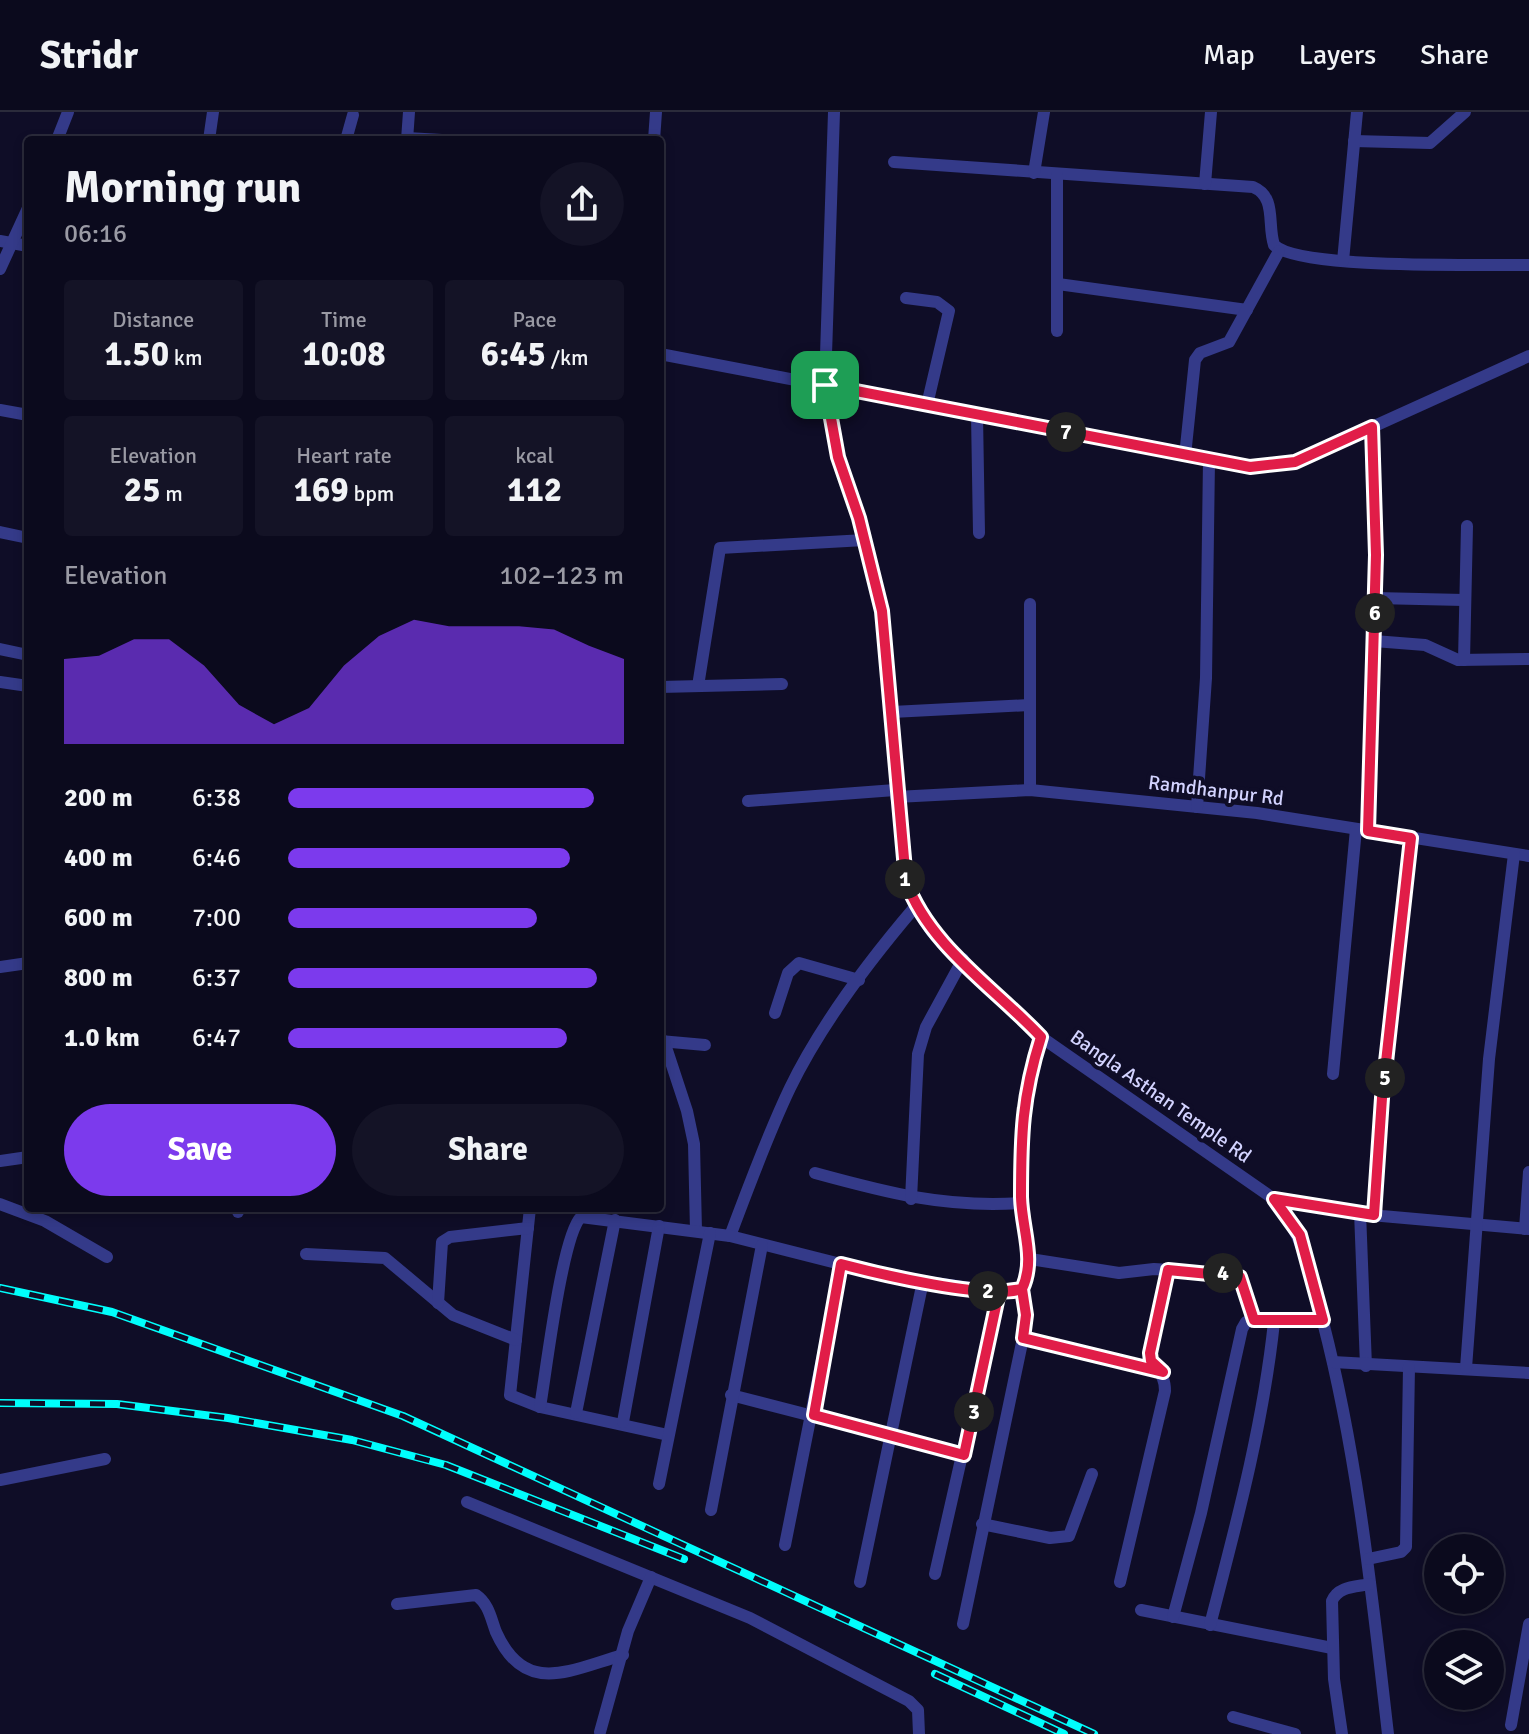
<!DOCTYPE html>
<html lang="en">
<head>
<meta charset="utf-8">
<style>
	body { margin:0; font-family:Signika,sans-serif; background:#141326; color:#f1f3f6; height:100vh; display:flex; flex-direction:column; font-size:30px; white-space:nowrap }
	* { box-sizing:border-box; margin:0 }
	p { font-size:26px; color:#9a9aa4 }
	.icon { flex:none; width:44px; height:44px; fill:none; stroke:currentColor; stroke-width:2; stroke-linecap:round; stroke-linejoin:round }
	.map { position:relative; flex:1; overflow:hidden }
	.sheet { position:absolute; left:24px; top:24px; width:640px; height:1076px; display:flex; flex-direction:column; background:#0b0a1d; border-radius:8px; box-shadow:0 4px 12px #0003,0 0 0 2px #2b2b3b }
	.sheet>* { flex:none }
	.tools { position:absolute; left:1424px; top:1422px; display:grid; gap:16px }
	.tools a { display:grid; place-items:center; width:80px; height:80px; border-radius:50%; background:#0b0a1d; box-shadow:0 4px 12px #0003,0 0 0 2px #2b2b3b; font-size:40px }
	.pin { position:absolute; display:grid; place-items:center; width:68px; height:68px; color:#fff; margin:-34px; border-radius:16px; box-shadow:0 4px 12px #0006 }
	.km { position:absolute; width:40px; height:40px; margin:-20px; border-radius:50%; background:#222; color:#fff; font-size:22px; line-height:40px; text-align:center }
	.round { display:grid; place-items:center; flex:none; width:84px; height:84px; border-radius:42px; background:#141326 }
	.head { display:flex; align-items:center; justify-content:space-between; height:136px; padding:0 40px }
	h1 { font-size:44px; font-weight:700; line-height:60px }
	.metrics { display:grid; grid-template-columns:repeat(3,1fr); gap:12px; height:136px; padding:8px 40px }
	.metrics div { display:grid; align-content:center; border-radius:8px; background:#141326; text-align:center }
	.metrics b { font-size:34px; font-weight:700 }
	.metrics small { font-size:22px; font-weight:400 }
	.metrics p { font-size:22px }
	.chart { height:224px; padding:16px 40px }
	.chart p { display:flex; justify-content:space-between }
	.chart svg { width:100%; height:144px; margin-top:8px; fill:#7c3aed; opacity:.7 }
	.button { display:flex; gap:16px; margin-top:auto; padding:16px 40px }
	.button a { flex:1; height:92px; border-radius:48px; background:#7c3aed; color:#fff; font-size:32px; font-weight:700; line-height:92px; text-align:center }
	.button a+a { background:#141326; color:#f1f3f6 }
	ul { padding:0 40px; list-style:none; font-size:26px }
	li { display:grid; grid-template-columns:128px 96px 1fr; align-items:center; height:60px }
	li i { height:20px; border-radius:10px; background:#7c3aed }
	header { display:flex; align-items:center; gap:48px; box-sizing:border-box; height:112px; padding:0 40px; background:#0b0a1d; border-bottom:2px solid #2b2b3b }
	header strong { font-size:38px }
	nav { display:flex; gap:44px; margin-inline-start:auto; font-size:28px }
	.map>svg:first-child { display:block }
</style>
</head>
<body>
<header>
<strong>Stridr</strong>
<nav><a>Map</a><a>Layers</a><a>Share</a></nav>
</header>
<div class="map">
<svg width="1529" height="1622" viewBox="0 0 1529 1622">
	<rect width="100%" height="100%" fill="#0f0d27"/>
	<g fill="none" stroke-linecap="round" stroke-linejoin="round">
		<g stroke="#343a89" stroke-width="12">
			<path d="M834,0l-9,273 13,72 21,61 23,93 24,270 9,26 17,25 109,105 233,162c31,39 37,76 49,123 35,135 49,274 65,412"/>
			<path d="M407,26l35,2"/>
			<path d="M57,28l11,-28"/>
			<path d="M209,28l4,-28"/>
			<path d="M346,28l7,-25"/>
			<path d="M407,28l2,-28"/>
			<path d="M654,28l2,-28"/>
			<path d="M1354,29l76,2 35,-31"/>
			<path d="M894,50l359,25c24,10 14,37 21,58 25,25 211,19 255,20"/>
			<path d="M1034,61l10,-61"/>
			<path d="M1205,72l6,-72"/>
			<path d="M0,129l28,5"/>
			<path d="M1343,149l14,-149"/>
			<path d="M0,157l28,-61"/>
			<path d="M1058,172l189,26"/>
			<path d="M906,186l31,4 12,9 -22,94"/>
			<path d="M1057,219v-156"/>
			<path d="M660,242l590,113 45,-5 234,-106"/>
			<path d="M0,298l28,5"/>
			<path d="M977,303l2,118"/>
			<path d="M1185,344l10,-96 5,-7 29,-11 50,-91"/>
			<path d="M0,420l28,6"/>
			<path d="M1375,486l89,2"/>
			<path d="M1374,529l51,4 33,15 71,-1"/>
			<path d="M0,537l28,6"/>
			<path d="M1464,548l3,-134"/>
			<path d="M0,570l28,4"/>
			<path d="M698,574l22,-138 145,-8"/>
			<path d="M660,575l122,-3"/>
			<path d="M892,600l137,-7"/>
			<path d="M1030,678v-186"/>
			<path d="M896,685l134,-7 227,23 272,43"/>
			<path d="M748,689l147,-11"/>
			<path d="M1197,695l9,-129 3,-218"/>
			<path d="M1368,719l8,-276 -4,-128"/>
			<path d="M0,855l28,-4"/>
			<path d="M775,901l13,-40 11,-10 60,17"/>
			<path d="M660,929l45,4"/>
			<path d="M664,929l23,70 7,33 2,87"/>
			<path d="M1333,962l23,-245"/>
			<path d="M0,1049l28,-4"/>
			<path d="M815,1061c73,20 130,35 206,30"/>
			<path d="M911,1087l7,-145 8,-27 37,-68"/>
			<path d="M1274,1087l108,17 147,13"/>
			<path d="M0,1092l45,17 62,36"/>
			<path d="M530,1096l-20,187 30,12 128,28"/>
			<path d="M238,1100v-4"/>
			<path d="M1360,1100l6,154"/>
			<path d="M1374,1103l8,-117 29,-260"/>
			<path d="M1525,1117l4,-57"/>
			<path d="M730,1124c19,-50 37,-100 60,-148 31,-64 79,-127 125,-181"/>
			<path d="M306,1142l79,4 68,57 63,25"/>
			<path d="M1030,1147l89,14 35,-4 79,5 7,3 14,43"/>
			<path d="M438,1191l4,-61 8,-5 78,-9"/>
			<path d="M1023,1226l137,33"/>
			<path d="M1333,1250l196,11"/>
			<path d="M1466,1256l23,-309 25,-205"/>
			<path d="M731,1283l233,60"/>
			<path d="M540,1295c6,-34 22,-172 41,-190l149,19 162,41 107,15 23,-3c13,-28 2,-55 0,-85 -5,-58 2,-112 19,-167"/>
			<path d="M576,1301l39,-193"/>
			<path d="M623,1310l36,-196"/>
			<path d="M0,1368l105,-21"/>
			<path d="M659,1372l51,-251"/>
			<path d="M467,1390l283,116 159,83 9,9 1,24"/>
			<path d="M711,1398l51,-265"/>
			<path d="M982,1412l68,14 19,-2 23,-62"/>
			<path d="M785,1433l56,-281"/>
			<path d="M1368,1447l33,-7 5,-5 3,-180"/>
			<path d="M935,1462l64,-282"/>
			<path d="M860,1470l63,-301"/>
			<path d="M1120,1470l45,-191c0,-21 -13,-21 -15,-38l18,-83"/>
			<path d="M397,1492l79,-9c13,9 15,24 20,37 29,65 74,38 127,23"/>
			<path d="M1141,1498l191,38"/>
			<path d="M1173,1505l28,-104 41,-184 4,-7 8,-2h69"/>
			<path d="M963,1512l60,-286 3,-23 -4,-26"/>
			<path d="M1210,1513c26,-100 53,-199 64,-303"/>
			<path d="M1233,1605l62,17"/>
			<path d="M1511,1613l18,-101"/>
			<path d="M600,1620l28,-101 23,-54"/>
			<path d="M1342,1622l-8,-55 -2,-78c6,-15 24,-14 38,-17"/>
		</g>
		<defs>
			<g id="rail">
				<path d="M0,1176l112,24 291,104 691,318"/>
				<path d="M0,1291l117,1 111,14 124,22 94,25 238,94"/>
				<path d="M935,1562l129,60"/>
			</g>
		</defs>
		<use href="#rail" stroke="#00fefc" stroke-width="8"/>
		<use href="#rail" stroke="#0f0d27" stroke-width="5" stroke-dasharray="15" stroke-linecap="butt"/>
	</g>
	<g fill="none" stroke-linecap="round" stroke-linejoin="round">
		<defs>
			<path id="route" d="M825,273l13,72 21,61 23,93 24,270c23,65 89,107 135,156 -19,60 -20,99 -20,160 1,33 15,62 1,92 -34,11 -143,-15 -181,-25l-27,151 150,40 35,-163 23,-3 4,26 -3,23 140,34 -12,-11 -1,-8 18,-83 72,7 14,43h69l-23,-85 -26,-36 100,16 8,-117 29,-260 -43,-7 8,-276 -4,-128 -77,35 -45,5 -425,-82"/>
		</defs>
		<use href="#route" stroke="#fff" stroke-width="16"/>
		<use href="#route" stroke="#e11d48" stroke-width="10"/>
	</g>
	<g text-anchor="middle" stroke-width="8" stroke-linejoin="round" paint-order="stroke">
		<g font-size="20" fill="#d3d3ff" stroke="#0f0d27">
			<text transform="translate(1216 678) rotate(7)" y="7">Ramdhanpur Rd</text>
			<text transform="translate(1161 984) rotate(35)" y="7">Bangla Asthan Temple Rd</text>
		</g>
	</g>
</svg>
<div class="tools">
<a><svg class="icon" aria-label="locate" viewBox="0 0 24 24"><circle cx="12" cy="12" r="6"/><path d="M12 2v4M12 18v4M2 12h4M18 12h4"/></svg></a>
<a><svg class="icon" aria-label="layers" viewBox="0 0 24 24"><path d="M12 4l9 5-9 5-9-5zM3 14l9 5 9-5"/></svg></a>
</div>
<div class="pin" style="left:825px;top:273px;background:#1e9e55"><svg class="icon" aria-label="arrive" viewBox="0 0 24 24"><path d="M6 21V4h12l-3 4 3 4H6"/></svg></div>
<b class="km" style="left:905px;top:767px">1</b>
<b class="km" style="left:988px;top:1179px">2</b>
<b class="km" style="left:974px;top:1300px">3</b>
<b class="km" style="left:1223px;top:1161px">4</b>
<b class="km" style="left:1385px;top:966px">5</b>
<b class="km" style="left:1375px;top:501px">6</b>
<b class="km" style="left:1066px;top:320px">7</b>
<section class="sheet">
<div class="head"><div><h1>Morning run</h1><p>06:16</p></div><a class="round"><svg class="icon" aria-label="share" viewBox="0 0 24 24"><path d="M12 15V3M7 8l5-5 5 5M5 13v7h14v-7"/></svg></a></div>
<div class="metrics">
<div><p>Distance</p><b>1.50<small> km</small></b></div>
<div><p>Time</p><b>10:08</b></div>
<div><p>Pace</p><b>6:45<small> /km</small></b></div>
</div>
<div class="metrics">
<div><p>Elevation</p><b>25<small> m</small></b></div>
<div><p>Heart rate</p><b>169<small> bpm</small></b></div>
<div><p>kcal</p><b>112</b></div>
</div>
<div class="chart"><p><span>Elevation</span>102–123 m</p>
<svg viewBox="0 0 160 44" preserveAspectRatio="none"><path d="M0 44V18L10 17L20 12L30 12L40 20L50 32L60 38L70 33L80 20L90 11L100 6L110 8L120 8L130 8L140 9L150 14L160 18V44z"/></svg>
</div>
<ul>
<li><b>200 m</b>6:38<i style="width:91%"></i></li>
<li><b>400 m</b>6:46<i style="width:84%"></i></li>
<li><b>600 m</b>7:00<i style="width:74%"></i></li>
<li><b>800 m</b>6:37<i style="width:92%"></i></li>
<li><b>1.0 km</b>6:47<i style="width:83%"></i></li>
</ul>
<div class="button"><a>Save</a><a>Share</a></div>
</section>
</div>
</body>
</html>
